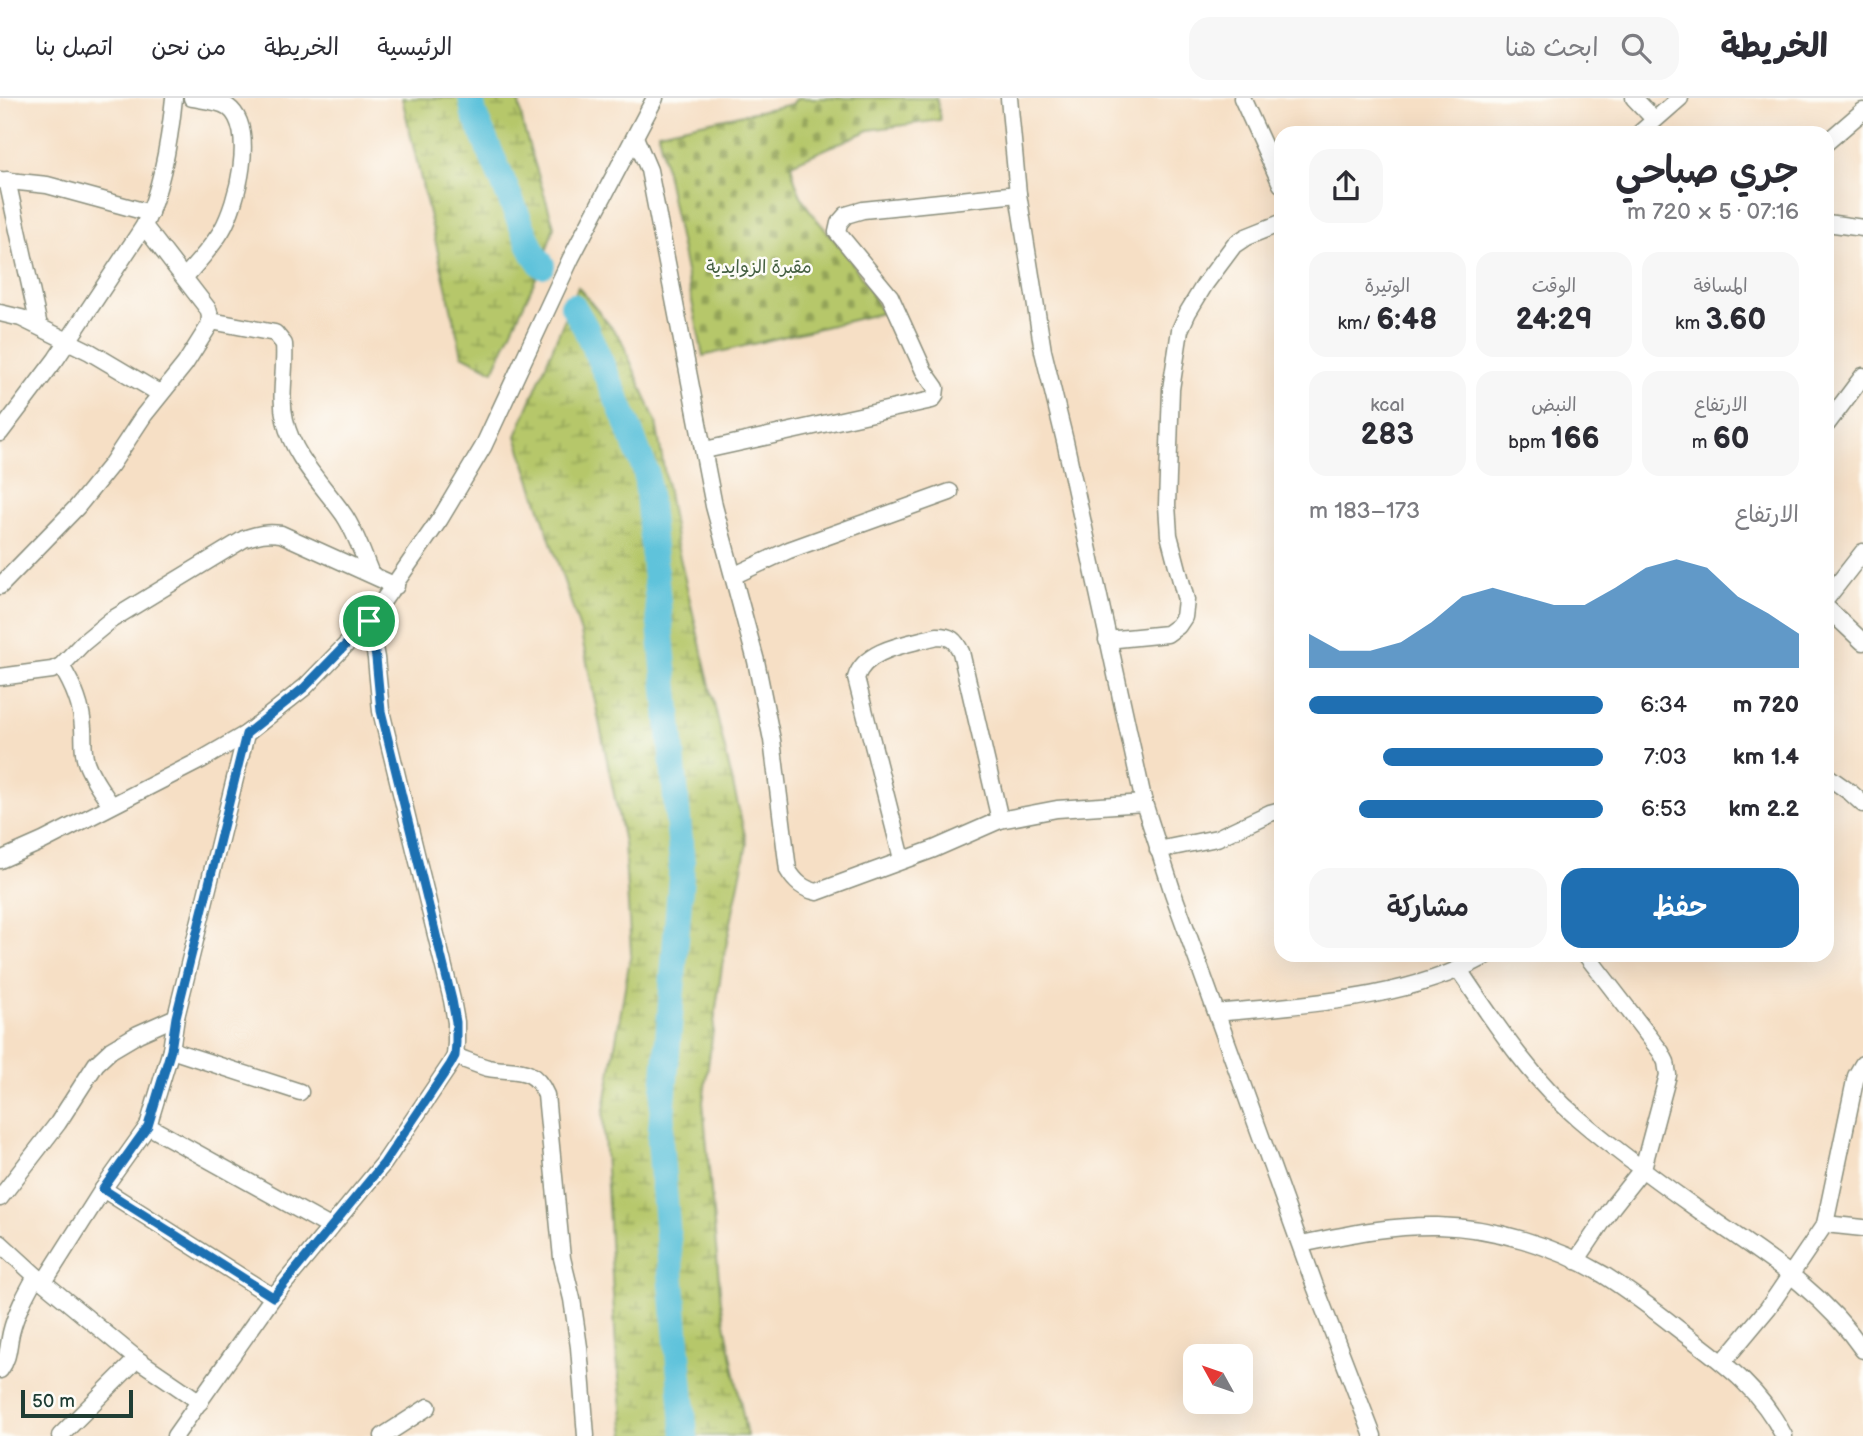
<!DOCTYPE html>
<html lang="ar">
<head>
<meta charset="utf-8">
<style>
	body { margin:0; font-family:"Balsamiq Sans","Playpen Sans Arabic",sans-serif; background:#f7f7f7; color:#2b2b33; direction:rtl; height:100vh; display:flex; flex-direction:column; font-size:26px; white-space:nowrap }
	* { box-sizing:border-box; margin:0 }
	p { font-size:23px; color:#7c7c81 }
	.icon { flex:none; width:38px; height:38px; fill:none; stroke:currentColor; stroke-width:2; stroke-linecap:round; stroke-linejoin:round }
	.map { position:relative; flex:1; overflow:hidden; direction:ltr }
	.side { position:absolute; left:1274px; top:28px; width:560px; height:836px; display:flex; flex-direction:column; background:#fff; border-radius:21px; box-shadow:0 7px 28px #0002; direction:rtl }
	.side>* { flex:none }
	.needle { width:46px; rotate:310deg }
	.tools { position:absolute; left:1183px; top:1246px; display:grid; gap:14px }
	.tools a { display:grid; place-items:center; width:70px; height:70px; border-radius:14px; background:#fff; box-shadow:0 7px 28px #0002; font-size:35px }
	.scale { position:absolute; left:21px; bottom:18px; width:112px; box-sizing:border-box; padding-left:7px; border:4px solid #1f3d34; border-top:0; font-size:19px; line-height:24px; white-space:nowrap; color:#1f3d34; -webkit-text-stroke:5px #fdfcf7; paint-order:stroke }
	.pin { position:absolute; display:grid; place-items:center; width:60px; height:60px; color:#fff; margin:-30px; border:4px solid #fff; border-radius:50%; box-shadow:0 2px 7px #0007 }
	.round { display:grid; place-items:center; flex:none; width:74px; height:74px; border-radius:21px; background:#f7f7f7 }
	.headline { display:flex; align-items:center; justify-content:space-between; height:119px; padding:0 35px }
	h1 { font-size:38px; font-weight:600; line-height:52px }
	.figures { display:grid; grid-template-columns:repeat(3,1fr); gap:10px; height:119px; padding:7px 35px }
	.figures div { display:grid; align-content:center; border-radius:18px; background:#f7f7f7; text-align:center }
	.figures b { font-size:30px; font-weight:600 }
	.figures small { font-size:19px; font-weight:400 }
	.figures p { font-size:19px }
	.chart { height:196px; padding:14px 35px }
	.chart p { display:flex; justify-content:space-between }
	.chart svg { width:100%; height:126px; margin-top:7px; fill:#1f6fb2; opacity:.7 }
	.primary-button { display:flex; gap:14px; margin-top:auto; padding:14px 35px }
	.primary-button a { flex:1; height:80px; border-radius:21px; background:#1f6fb2; color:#fff; font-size:28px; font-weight:600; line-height:80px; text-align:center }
	.primary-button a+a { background:#f7f7f7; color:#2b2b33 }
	ul { padding:0 35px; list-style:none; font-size:23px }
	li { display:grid; grid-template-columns:112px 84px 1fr; align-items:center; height:52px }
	li i { height:18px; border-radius:9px; background:#1f6fb2 }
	header { display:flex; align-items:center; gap:42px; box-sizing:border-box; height:98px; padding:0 35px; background:#fff; border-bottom:2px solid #e1e1e2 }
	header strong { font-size:33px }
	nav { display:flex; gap:38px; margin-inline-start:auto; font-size:24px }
	.search { width:490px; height:63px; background:#f7f7f7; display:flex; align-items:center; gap:18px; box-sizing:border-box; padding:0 24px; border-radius:21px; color:#7c7c81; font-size:26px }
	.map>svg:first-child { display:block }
</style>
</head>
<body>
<header>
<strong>الخريطة</strong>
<div class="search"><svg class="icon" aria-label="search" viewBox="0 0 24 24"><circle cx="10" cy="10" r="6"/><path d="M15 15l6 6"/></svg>ابحث هنا</div>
<nav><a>الرئيسية</a><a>الخريطة</a><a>من نحن</a><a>اتصل بنا</a></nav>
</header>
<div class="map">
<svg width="1863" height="1338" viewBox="0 0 1863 1338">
	<defs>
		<pattern id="wetland-marsh" width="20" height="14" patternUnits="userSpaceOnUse" patternTransform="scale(1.75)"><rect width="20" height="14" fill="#b6c76a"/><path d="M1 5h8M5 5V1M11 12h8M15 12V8" fill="none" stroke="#93a358"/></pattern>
		<pattern id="cemetery-stones" width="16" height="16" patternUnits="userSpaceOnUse" patternTransform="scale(1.75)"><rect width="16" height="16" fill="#b6c76a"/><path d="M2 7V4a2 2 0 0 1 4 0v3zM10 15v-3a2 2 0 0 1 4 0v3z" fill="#93a358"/></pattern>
	</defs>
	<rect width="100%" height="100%" fill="#fdfcf7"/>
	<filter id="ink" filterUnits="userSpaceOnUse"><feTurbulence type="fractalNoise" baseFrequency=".0143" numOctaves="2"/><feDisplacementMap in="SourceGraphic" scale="14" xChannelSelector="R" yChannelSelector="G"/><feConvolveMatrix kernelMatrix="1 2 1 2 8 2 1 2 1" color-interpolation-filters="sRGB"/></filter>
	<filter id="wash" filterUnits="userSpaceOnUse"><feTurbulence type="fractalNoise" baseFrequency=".00686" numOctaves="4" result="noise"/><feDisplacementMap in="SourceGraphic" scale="28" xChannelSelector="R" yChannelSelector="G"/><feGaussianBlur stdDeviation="1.57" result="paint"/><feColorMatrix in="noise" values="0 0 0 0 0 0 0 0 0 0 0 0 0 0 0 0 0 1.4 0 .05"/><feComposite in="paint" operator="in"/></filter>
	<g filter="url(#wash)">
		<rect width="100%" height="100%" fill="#f6dfc5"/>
		<g fill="url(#wetland-marsh)" stroke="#6a824f" stroke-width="2">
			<path d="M402,0h116l6,31 30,97 -12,39 -49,106 -31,-16z"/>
			<path d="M578,189l43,52 35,83 21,123 70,299 -25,122 -19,136 18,200 26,134h-122l-9,-88 -13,-232 28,-164 -7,-109 -43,-210 -65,-197z"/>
		</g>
		<path fill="url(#cemetery-stones)" stroke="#6a824f" stroke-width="2" d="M797,0h140l3,22 -71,10 -78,34c7,42 28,56 53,88 15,19 26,40 38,61l-179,43 -45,-224 134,-28z"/>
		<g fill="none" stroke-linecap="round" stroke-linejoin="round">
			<g stroke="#5ec3db" stroke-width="26">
				<path d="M471,0l3,16 59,138 9,13"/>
				<path d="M573,208l12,21 35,79 26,66 36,391 -22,279 25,294"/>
			</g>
		</g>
	</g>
	<g filter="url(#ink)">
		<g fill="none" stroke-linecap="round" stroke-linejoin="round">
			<defs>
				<g id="minor">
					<path d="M1009,0l9,96 25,157 22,90 79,362 29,90 142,393 58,150"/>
					<path d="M1242,0l39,86"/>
					<path d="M1634,0l20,21"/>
					<path d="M1640,35l40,-35"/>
					<path d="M635,39l14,33 65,336 42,155 16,79 16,130c7,12 15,19 29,22l117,-43 66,-29 57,-11 87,-6"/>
					<path d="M1827,44l36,-31"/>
					<path d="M0,82l47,5 103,28"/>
					<path d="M7,82l32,146"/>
					<path d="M1827,125l36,5"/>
					<path d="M185,179c13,-15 27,-30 37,-47 15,-26 35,-102 6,-123 -8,-6 -25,-7 -36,-9"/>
					<path d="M0,215l21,5 69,34 69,41"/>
					<path d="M211,223l64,12 9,11c2,26 -5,51 1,76 8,37 38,65 59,95 12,18 19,40 27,59"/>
					<path d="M1827,326l36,-48"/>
					<path d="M0,335l56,-74 88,-133c17,-36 26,-88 30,-128"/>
					<path d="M705,352l227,-50 3,-4 1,-8 -12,-17 -34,-75 -53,-64 2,-9 7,-8 17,-5 155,-16"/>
					<path d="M735,477l54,-25 161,-58"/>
					<path d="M0,488l77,-79 34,-42 33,-50 41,-51 24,-38 1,-10 -2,-7 -64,-83"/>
					<path d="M1827,500l36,-46"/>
					<path d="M1827,510l36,34"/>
					<path d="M1107,542l60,-6 11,-8 6,-9 2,-17 -17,-65 -2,-30 4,-116 9,-59 8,-18 17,-28 29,-39 12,-8 35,-14"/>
					<path d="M61,568c12,19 21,40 22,62 1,12 -1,22 3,34 5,15 16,29 25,43"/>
					<path d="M0,579l52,-7 9,-4 22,-23 28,-23 133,-81c14,-5 23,-7 37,-5l115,52"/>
					<path d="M1827,678l24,17 12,11"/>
					<path d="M1158,752l59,-12 53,-25 11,-3"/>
					<path d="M902,761l-46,-181c9,-30 55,-34 81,-42 14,0 18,4 24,16l39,168"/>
					<path d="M0,762l43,-19 158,-81 45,-26 59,-47 64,-66 71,-102 43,-72 88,-189 84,-160"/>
					<path d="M1459,872c35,52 71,108 120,149 36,31 76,60 114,87 63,45 125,79 170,144"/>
					<path d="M1217,915c89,-9 189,-13 269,-57"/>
					<path d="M171,952l129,42"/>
					<path d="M455,958c11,4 22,9 33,12 26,5 45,-4 58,27l16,163 10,41 7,48 7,89"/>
					<path d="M148,1028l182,101"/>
					<path d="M103,1091l170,108"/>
					<path d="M0,1100l58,-75 38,-59 15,-14 27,-16 38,-17"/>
					<path d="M1825,1126l38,4"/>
					<path d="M0,1145l36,33 101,83 63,43"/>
					<path d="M1301,1146c45,-9 90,-19 136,-18 56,1 119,20 167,49 25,16 49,34 73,53 43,33 81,57 107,108"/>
					<path d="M1576,1163l37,-55 30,-38 25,-93 -2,-13 -5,-10 -74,-96"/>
					<path d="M44,1184l59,-93 45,-63 23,-76 5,-33 70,-283"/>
					<path d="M1723,1264l45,-54 57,-84 31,-148 7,-12"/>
					<path d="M0,1272c9,-12 8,-24 11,-37 5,-21 15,-39 25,-57"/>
					<path d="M60,1338l77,-77"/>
					<path d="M175,1338l98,-139 111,-134 66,-98 5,-9 1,-13v-21l-4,-22 -71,-289 -5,-53 -7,-37"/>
					<path d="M383,1338l45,-29"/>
				</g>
			</defs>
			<use href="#minor" stroke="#8a8e7c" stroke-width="19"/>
			<use href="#minor" stroke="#fff" stroke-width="16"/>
		</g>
	</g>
	<g fill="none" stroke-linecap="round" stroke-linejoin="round" filter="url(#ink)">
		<defs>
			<path id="route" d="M369,523l7,37 5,53 71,289 4,22v21l-1,13 -5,9 -66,98 -111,134 -170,-108 45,-63 23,-76 5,-33 70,-283 59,-47z"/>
		</defs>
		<use href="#route" stroke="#fff" stroke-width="14"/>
		<use href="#route" stroke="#1f6fb2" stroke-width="9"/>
	</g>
	<g text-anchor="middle" stroke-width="5" stroke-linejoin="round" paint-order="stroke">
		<g font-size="18" fill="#456042" stroke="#fdfcf7">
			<text x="759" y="175">مقبرة الزوايدية</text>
		</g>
	</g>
</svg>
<div class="tools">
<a><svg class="needle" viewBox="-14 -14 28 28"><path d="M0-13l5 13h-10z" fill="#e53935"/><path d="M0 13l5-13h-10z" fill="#7c7c81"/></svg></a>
</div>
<div class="scale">50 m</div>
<div class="pin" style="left:369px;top:523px;background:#1e9e55"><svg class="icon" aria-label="arrive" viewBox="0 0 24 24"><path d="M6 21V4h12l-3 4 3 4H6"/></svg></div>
<section class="side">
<div class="headline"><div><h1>جري صباحي</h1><p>07:16 · 5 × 720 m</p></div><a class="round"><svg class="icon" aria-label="share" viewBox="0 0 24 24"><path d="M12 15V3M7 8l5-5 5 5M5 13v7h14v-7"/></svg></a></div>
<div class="figures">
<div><p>المسافة</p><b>3.60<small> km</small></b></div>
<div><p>الوقت</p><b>24:29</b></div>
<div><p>الوتيرة</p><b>6:48<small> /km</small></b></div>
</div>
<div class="figures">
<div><p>الارتفاع</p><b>60<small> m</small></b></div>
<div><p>النبض</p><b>166<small> bpm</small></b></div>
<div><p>kcal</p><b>283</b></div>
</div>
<div class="chart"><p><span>الارتفاع</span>173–183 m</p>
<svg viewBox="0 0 160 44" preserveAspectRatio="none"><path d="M0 44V32L10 38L20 38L30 35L40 28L50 19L60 16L70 19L80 22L90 22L100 16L110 9L120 6L130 9L140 19L150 25L160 32V44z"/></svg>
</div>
<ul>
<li><b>720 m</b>6:34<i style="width:100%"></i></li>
<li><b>1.4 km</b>7:03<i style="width:75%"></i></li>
<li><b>2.2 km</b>6:53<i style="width:83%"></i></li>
</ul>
<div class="primary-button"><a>حفظ</a><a>مشاركة</a></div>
</section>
</div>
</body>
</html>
